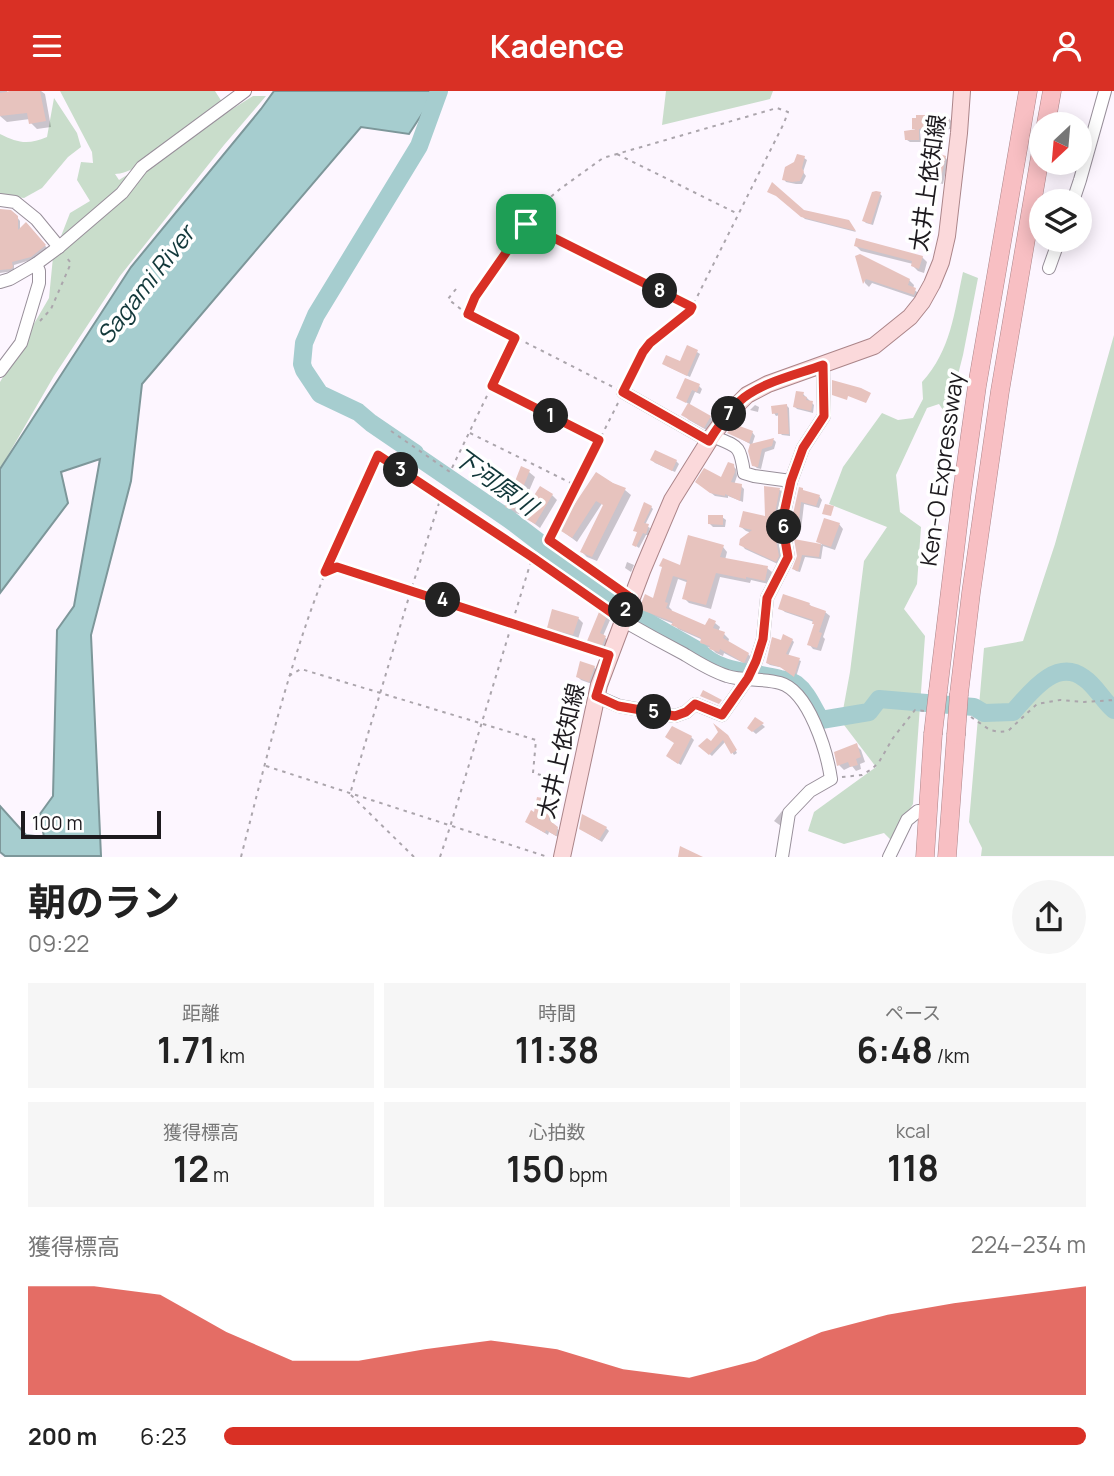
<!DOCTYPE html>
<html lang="ja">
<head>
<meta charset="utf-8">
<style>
	body { margin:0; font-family:Manrope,"Noto Sans JP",sans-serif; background:#f6f6f6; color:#222; height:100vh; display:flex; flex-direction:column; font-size:26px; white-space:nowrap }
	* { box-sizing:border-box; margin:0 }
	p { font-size:23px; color:#767676 }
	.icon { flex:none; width:38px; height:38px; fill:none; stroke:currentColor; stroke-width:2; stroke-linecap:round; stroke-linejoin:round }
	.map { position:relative; height:766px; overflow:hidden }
	.panel { display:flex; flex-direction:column; background:#fff; flex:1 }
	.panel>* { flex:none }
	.needle { width:46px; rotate:206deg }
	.controls { position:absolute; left:1029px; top:21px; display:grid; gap:14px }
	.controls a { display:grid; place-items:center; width:63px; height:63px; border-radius:50%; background:#fff; box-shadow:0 4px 18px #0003; font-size:35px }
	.scale { position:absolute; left:21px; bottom:18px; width:140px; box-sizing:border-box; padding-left:7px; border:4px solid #1d1a1e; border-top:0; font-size:19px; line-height:24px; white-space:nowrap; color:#1d1a1e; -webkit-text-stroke:5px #fff; paint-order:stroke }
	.pin { position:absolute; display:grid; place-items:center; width:60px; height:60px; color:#fff; margin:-30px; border-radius:14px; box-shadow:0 4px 10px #0006 }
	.km { position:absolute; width:35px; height:35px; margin:-18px; border-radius:50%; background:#222; color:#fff; font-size:19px; line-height:35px; text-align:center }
	.round { display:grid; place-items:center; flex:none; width:74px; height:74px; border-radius:37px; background:#f6f6f6 }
	.headline { display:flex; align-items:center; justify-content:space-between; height:119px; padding:0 28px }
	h1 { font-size:38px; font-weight:700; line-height:52px }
	.stats { display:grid; grid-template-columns:repeat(3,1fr); gap:10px; height:119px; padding:7px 28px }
	.stats div { display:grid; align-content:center; border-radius:0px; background:#f6f6f6; text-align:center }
	.stats b { font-size:35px; font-weight:700 }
	.stats small { font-size:19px; font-weight:400 }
	.stats p { font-size:19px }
	.chart { height:196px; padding:14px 28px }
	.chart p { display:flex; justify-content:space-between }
	.chart svg { width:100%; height:126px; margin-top:7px; fill:#d93025; opacity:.7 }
	ul { padding:0 28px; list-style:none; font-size:23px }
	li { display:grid; grid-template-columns:112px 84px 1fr; align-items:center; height:52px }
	li i { height:18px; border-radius:9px; background:#d93025 }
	header { display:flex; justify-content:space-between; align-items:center; height:91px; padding:0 28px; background:#d93025; color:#fff; font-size:32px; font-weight:700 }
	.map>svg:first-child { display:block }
</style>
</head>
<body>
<header><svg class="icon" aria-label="menu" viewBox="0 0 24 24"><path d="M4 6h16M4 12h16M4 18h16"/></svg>Kadence<svg class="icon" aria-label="person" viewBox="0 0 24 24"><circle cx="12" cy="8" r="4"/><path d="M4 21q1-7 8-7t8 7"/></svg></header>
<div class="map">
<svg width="1114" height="766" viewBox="0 0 1114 766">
	<rect width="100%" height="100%" fill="#fdf6ff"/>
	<g fill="#c9ddcb">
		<path d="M60,0h155l7,11c-22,18 -81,72 -107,72l4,6 134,-84h13l-42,49 -104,131 -66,100 -54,93v-87l49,-84 4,-41 17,-44 20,-12 -13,-21 4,-18 12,1 -1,-11z"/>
		<path d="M666,0h107l-3,8 -108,26z"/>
		<path d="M54,7l23,35 4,14 -13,10 -26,31 -18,10 -24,-3v-61c18,9 28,11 47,3z"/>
		<path d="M963,181l15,6 -15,77 -15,59 -3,-1 -6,-9 -12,4 -31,67 4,37 21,15 -4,57 -13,25 21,27 -12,168 -22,36 -7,-7 -40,11 -36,-13 6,-19 62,-45 -35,-46 9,-49 14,-111 23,-34 -58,-23 14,-37 39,-54 16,7 15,-2 10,-19 -1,-17c29,-32 32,-69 41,-110z"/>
		<path d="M1114,244v521h-133l1,-8 -13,-26 15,-174 39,-7 32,-97z"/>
	</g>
	<path fill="#a6cdcf" stroke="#7d979a" stroke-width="2" d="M274,0h163l-28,43 -48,-7 -219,257 -11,97 -40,154 10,221h-96l-5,-4v-46l26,29 18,2 -4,-23 13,-18 4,-166 17,-24 26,-147 -39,13 7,31 -68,90v-124l131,-202 130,-158z"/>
	<g fill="#0003">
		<path d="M0,0h7v2l12,-2h22l4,3 6,33 -14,2 -6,-6 -1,-4 -23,3 -7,-6z"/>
		<path d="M934,26l3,2 12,-1 2,3v8l-31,2 1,11h-11l-3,-2 9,-9 -2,-3z"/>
		<path d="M945,66l3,4 -5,23 -8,-2 -3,-3 7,-14z"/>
		<path d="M804,67l3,2 -4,12 3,4 -4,8h-6l-10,-2 -2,-3z"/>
		<path d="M772,94l31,26 45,11 8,10 -51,-13 -24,-21 -12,-7z"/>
		<path d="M880,103l2,2 -9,29 -7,-2 -2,-2z"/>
		<path d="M0,119l17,7 3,4v9l6,-5 22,24 -14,10 -20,6v6l-14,2z"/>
		<path d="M856,155l66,11 5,5 -3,11 -6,-2 -5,-5v-2l-52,-13z"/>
		<path d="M857,166l52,23 5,5 -1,4 8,6 -2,4 -47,-16 -3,4 -4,-4z"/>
		<path d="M697,261l3,2 -10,23 -23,-11 14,-2z"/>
		<path d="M699,295l3,3 -2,5 -5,-2 -6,14 21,11 5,6 -5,9 -21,-12 -5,-5 5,-11 -11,-6z"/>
		<path d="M803,303l11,11 -1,8 -16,-4 -2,-2z"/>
		<path d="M755,314l4,2 -1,5 -8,-2z"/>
		<path d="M787,315l2,2 1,28 -8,-1 -2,-2v-18l-4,1 -2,-3z"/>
		<path d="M752,341l3,4 -3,9 22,-5 2,2 -2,7 -9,3 -4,17 -4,-1 -4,-3 -1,-20 -22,-12z"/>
		<path d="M652,369l24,1 3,3 -4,8 -20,-9z"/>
		<path d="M733,375l3,3 1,7 -3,9 7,1 3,3 -1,13 -15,-6v2l-13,-2 -14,-11 21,-6z"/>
		<path d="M522,377l7,4 6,5 -16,37 -7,-2 -5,-6z"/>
		<path d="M596,383l29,16 6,5 -34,66 -10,-4 -5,-5 23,-48 -2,-2 -26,40 -17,-13z"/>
		<path d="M766,397l14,2 4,4 -1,67 -3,4 -35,-16 -4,-5 11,-11 -6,-2 -5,-4 26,-9z"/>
		<path d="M805,401l14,4 3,4 -3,8 -15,-4 -3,26 -7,-4v-12z"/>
		<path d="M552,404l5,5 -17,28 -16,-12z"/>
		<path d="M651,416l2,2 -8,16 5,3 -2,7h-2l-7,13 -3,-2 2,-13 -3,-3z"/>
		<path d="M722,426l4,3 -1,7h-12l-3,-3z"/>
		<path d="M839,433l4,5 -8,21 -12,-4 -2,13 -16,-2 -5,15 -4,-1 -2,-2 4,-12 -2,-16 26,4 -4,-4z"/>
		<path d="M723,456l4,5 -2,8 42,8 5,4 -3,12 -18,-4 -1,3 -30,-6 -9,32 -22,-6 -5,-5 5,-15 -11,-4 -9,28 3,3 -1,2 35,15 9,-4 5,4 -2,5 6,2 5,5 -1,4 20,11 5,5 -4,7 -25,-13 -1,3 -7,-3 -5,-5 -4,-1 -5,-5 1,-2 -25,-11 -4,-5 -28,-11 -5,-4 13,-9 10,-32 17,-1z"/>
		<path d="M627,471l7,3 -3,7 -6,-4z"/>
		<path d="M809,513l4,4 12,4 5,4 -7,21 2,2 -4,12 -8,-2 -4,-5 6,-20 -1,-2 -29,-10 -5,-4z"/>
		<path d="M606,526l4,3 -7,16 5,4 -3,8 -13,-4 -3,-3z"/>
		<path d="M578,527l5,5 -5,16 -24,-7 -5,-5z"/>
		<path d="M792,549l2,2 -6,14 13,5 -5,16 -12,-9 -14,-3 -3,-2 15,-21z"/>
		<path d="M594,576l3,4 -5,13 -11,-4 -3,-3z"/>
		<path d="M756,628l9,8 -9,7 -7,-6z"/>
		<path d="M727,645l10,17 -3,2 -9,-13 -13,14 -12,-10 11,-2z"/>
		<path d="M691,646l3,3 -13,25 -10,-6z"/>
		<path d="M856,654l5,5 4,12 -5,2 1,5 -5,2 -4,-5 -8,4 -5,-5z"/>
		<path d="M552,711l3,3 -4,19 9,7 -2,6 -9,-5 -1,3 -21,-13z"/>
		<path d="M782,720l2,1 -3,14 -7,-5z"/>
		<path d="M606,737l3,3 -7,11 -21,-13z"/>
	</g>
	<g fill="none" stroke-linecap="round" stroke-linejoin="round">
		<path stroke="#a6cdcf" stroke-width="18" d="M439,0l-20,55 -103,169 -12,28 -2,21 2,6 16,24 38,18 13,11 44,30v2l95,65 120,92 69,39c21,23 53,20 81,28 5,1 12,2 16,5 12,9 17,24 25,36l48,-8 10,-13 95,8 10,6 29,-1c17,-19 43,-55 71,-34 12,8 19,23 30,32"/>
	</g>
	<g fill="#e7c3be">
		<path d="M10,0h30l6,30 -17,3 -2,-11 -27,3v-23z"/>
		<path d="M916,24h18l1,3 14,-2v11l-30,2v11h-14l-1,-9 13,-2h-5v-11h4z"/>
		<path d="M797,63l8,2 -3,12 2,4 -4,9 -8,1 -10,-2 3,-13 9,-5z"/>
		<path d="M940,63l6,2 -6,26 -10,-2 3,-19 4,1z"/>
		<path d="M772,91l32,28 45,10 7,11 -55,-14 -25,-21 -9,-4z"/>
		<path d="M876,100l5,1 -10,32 -9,-3 10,-29z"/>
		<path d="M0,118l11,1 7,6v14l8,-8 20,23 -15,12 -19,5 1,5 -2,2 -11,1z"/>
		<path d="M856,147l67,18 -4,13 -8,-3 1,-5 -58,-15z"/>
		<path d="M860,163l50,25 -2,6 8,3 -2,7 -48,-16 -3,5 -8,-28z"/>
		<path d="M687,254l11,5 -11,26 -25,-12 4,-9 14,6z"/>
		<path d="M685,287l15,6 -3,8 -5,-2 -6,13 -10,-5z"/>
		<path d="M832,289l29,8 10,5 -5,10 -18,-7 -1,4 -15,-5z"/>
		<path d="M796,300l8,1 -1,4 4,1 -1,3 7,1 -2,10 -18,-4z"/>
		<path d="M688,312l23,13 -7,12 -23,-13z"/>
		<path d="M787,313l2,30h-11v-21l-6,1 -1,-8z"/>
		<path d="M734,333l19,7 -4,12 -22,-10z"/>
		<path d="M774,347l-2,8 -10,3 -4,18 -6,-1 -4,-15 2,-7z"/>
		<path d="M655,359l22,10 -5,11 -22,-11z"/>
		<path d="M728,371l6,2 1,8 -4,10 11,2 -2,17 -15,-7v2l-15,-3 -15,-11 9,-14 17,9z"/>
		<path d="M521,375l9,4 -16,40 -9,-3z"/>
		<path d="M596,381l17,11 13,5 -34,69 -12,-5 23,-47 -7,-4 -24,37 -14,-9z"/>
		<path d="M540,395l13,8 -18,30 -14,-8z"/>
		<path d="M764,395l16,2 -5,25v22l4,21 -3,6 -37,-17 1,-6 12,-9 -13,-3 4,-16 22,5z"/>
		<path d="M799,396l4,1v2l17,5 -4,11 -15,-4 -3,26 -5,-1v-13z"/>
		<path d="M644,411l8,4 -8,17 5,1 -3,10 -3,-1 -7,14 -4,-2 5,-13 -4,-1z"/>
		<path d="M825,413l9,2 -3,10 -9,-2z"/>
		<path d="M708,424h15v10l-15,-1z"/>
		<path d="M824,427l16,5 -9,24 -15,-5z"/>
		<path d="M688,444l36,10 -4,12 48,9 -3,15 -19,-4v2l-30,-6 -10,32 -24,-6 5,-19 -14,-4 -8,26 3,1 -2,5 39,17 4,-7 7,3 -3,7 12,4 -2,6 26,15 -5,10 -24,-14 -1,3 -10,-3 1,-3 -10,-3 1,-5 -30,-13 2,-3 -34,-13 6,-15 8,4 9,-31 -3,-1 4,-8 17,7z"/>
		<path d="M794,448l27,5 -2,13 -17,-2 -4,16 -6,-2 5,-13z"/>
		<path d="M783,503l27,9 -1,2 17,6 -7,21 3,1 -5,15 -10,-3 7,-21h-2l1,-4 -35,-11z"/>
		<path d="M552,518l27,8 -6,18 -26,-7z"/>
		<path d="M599,521l8,4 -7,17 6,3 -4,10 -15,-5z"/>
		<path d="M783,543l10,5 -7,15 14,4 -6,19 -14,-10 -14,-4 6,-26 9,3z"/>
		<path d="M580,570l15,5 -6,16 -13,-5z"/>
		<path d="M703,599l19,10 -3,4 -19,-8z"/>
		<path d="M755,626l9,6 -12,9 -5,-4z"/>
		<path d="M713,632l15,12 9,15 -6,4 -8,-14 -14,15 -11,-9 9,-8 4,3 7,-9z"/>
		<path d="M672,635l20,10 -14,28 -12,-8 8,-13 -9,-6z"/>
		<path d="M857,652l4,14 -5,2 2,6 -8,2 -2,-5 -11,4 -3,-14z"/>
		<path d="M537,706l16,3 -4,20 9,7 -2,9 -10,-6 -1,3 -20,-11 6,-12 3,2z"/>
		<path d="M582,723l25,13 -8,13 -20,-11z"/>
		<path d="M680,755l23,11h-25z"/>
	</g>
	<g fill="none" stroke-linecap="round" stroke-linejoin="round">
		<defs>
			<g id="minor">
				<path d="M0,109l15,2 21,17 23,28"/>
				<path d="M1073,110l7,-21 25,-89"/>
				<path d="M1049,177l10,-28"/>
				<path d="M0,191l10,-3 26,-15 23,-17 63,-54 20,-26 103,-76"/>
				<path d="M0,280l21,-28 18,-60v-12l-3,-7"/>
				<path d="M623,301l86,49"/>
				<path d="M712,345c26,11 28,8 32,37l10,3 37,5"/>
				<path d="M622,529c21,12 41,23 62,34 13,8 27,17 43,22 14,5 36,2 53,7 29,8 47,69 51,96l-21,12 -21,22 -7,44"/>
				<path d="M596,605l23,10 56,10 11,-4 9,-8 27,11 26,-37 8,-17 7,-22 4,-41 21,-41 -4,-23v-21l7,-32 12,-33 21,-32 -1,-51"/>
				<path d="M889,766l18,-37 11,-9"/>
			</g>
			<path id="major" d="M562,766l37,-172 43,-114 30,-71 40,-64 17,-23 18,-18 21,-11 106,-38 36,-29 12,-15 10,-18 9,-22 6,-26 12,-103 3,-42"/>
			<g id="highway">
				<path d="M1046,33l6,-33"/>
				<path d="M938,600l24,-199 15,-106 51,-295"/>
				<path d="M959,603l12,-101 29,-202 41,-240"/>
				<path d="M925,766l8,-123"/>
				<path d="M947,766l9,-122"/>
			</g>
		</defs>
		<use href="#minor" stroke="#988f9a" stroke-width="14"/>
		<use href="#major" stroke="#ab8589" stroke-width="18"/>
		<use href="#highway" stroke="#ab8589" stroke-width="19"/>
		<g stroke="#aba5ac" stroke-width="2" stroke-dasharray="3.5 5" stroke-linecap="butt">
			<path d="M617,63l121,60"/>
			<path d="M527,133l164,83"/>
			<path d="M456,198l-8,10 14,11 151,77"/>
			<path d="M469,223l6,-17 63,-89 22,-19 43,-31 174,-50 11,4 -4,11 -94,188 -40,32 -7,9 -15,30"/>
			<path d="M40,230l11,-12 20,-46 -5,-6"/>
			<path d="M493,295l104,53"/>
			<path d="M618,312l-69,137 73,51"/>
			<path d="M391,340l59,41 65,-134"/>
			<path d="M470,342l105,52"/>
			<path d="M326,481l11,-5 260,83"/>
			<path d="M289,585l12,-7 235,71 -3,33 33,8"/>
			<path d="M971,626l19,13 9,2 9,-1 29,-27 23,-4 24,2 30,-2"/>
			<path d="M266,675l282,91"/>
			<path d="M842,686l20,-2 10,-6 7,-7 14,-24 22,-28 9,1"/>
			<path d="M241,766c21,-82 41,-164 69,-244 19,-54 44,-106 68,-158l154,102 79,55"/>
			<path d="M414,766l-64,-63 61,-204 30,-93"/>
			<path d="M440,766l10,-30 82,-269"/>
		</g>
		<use href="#minor" stroke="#fff" stroke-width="12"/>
		<use href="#major" stroke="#fbd9db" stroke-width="16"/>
		<use href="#highway" stroke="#f8bfc3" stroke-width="18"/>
		<defs>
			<g id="highway-bridge">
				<path d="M933,643l5,-43"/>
				<path d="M956,644l3,-41"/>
			</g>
		</defs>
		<use href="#highway-bridge" stroke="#ab8589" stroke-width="19" stroke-linecap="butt"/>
		<use href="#highway-bridge" stroke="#f8bfc3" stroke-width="18"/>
	</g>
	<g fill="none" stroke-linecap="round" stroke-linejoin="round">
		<defs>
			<path id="route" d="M526,133l166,83 -2,4 -40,32 -7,9 -20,40 86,49c10,-16 24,-37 40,-47 22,-14 49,-20 74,-29l1,51 -21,32 -12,33 -7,32v21l4,23 -21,41 -4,41 -7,22 -8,17 -26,37 -27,-11 -9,8 -11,4 -57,-10 -22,-10 13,-41 -272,-88 -12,5 53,-117 154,102 90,63 9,-22 -82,-58 50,-100 -107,-54 23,-48 -47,-24 7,-17z"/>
		</defs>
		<use href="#route" stroke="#fff" stroke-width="14"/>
		<use href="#route" stroke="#d93025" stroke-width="9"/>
	</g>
	<g text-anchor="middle" stroke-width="7" stroke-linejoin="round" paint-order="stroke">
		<g font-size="23" fill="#1d1a1e" stroke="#fff">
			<text transform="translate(928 92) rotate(-82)" y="8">太井上依知線</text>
			<text transform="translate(942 378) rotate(-82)" y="8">Ken-O Expressway</text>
			<text transform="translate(561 660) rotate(-77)" y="8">太井上依知線</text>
		</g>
		<g font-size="24" font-style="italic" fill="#12383a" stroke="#fff">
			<text transform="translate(146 194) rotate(-52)" y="8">Sagami River</text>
			<text transform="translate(495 391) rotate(36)" y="8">下河原川</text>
		</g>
	</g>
</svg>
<div class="controls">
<a><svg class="needle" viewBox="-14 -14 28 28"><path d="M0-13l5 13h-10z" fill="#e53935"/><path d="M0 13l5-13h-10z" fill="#767676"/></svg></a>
<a><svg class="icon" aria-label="layers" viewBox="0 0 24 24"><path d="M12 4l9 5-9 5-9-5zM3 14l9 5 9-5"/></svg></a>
</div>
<div class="scale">100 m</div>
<div class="pin" style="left:526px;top:133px;background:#1e9e55"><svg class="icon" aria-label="arrive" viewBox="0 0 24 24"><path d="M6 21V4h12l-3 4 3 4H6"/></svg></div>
<b class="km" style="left:551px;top:325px">1</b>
<b class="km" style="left:626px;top:519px">2</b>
<b class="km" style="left:401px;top:379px">3</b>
<b class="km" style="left:443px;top:509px">4</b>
<b class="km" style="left:654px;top:621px">5</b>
<b class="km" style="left:784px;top:436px">6</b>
<b class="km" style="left:729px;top:323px">7</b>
<b class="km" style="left:660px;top:200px">8</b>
</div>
<section class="panel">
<div class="headline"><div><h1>朝のラン</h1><p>09:22</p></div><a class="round"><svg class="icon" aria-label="share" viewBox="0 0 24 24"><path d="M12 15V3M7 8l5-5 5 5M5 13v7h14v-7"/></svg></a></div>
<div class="stats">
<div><p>距離</p><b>1.71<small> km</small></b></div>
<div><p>時間</p><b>11:38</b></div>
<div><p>ペース</p><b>6:48<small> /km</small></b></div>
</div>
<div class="stats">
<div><p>獲得標高</p><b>12<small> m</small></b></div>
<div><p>心拍数</p><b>150<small> bpm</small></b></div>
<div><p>kcal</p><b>118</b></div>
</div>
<div class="chart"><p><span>獲得標高</span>224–234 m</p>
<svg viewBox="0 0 160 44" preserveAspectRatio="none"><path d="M0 44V6L10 6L20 9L30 22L40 32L50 32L60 28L70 25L80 28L90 35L100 38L110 32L120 22L130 16L140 12L150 9L160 6V44z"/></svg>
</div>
<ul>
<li><b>200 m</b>6:23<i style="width:100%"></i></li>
</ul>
</section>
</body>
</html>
